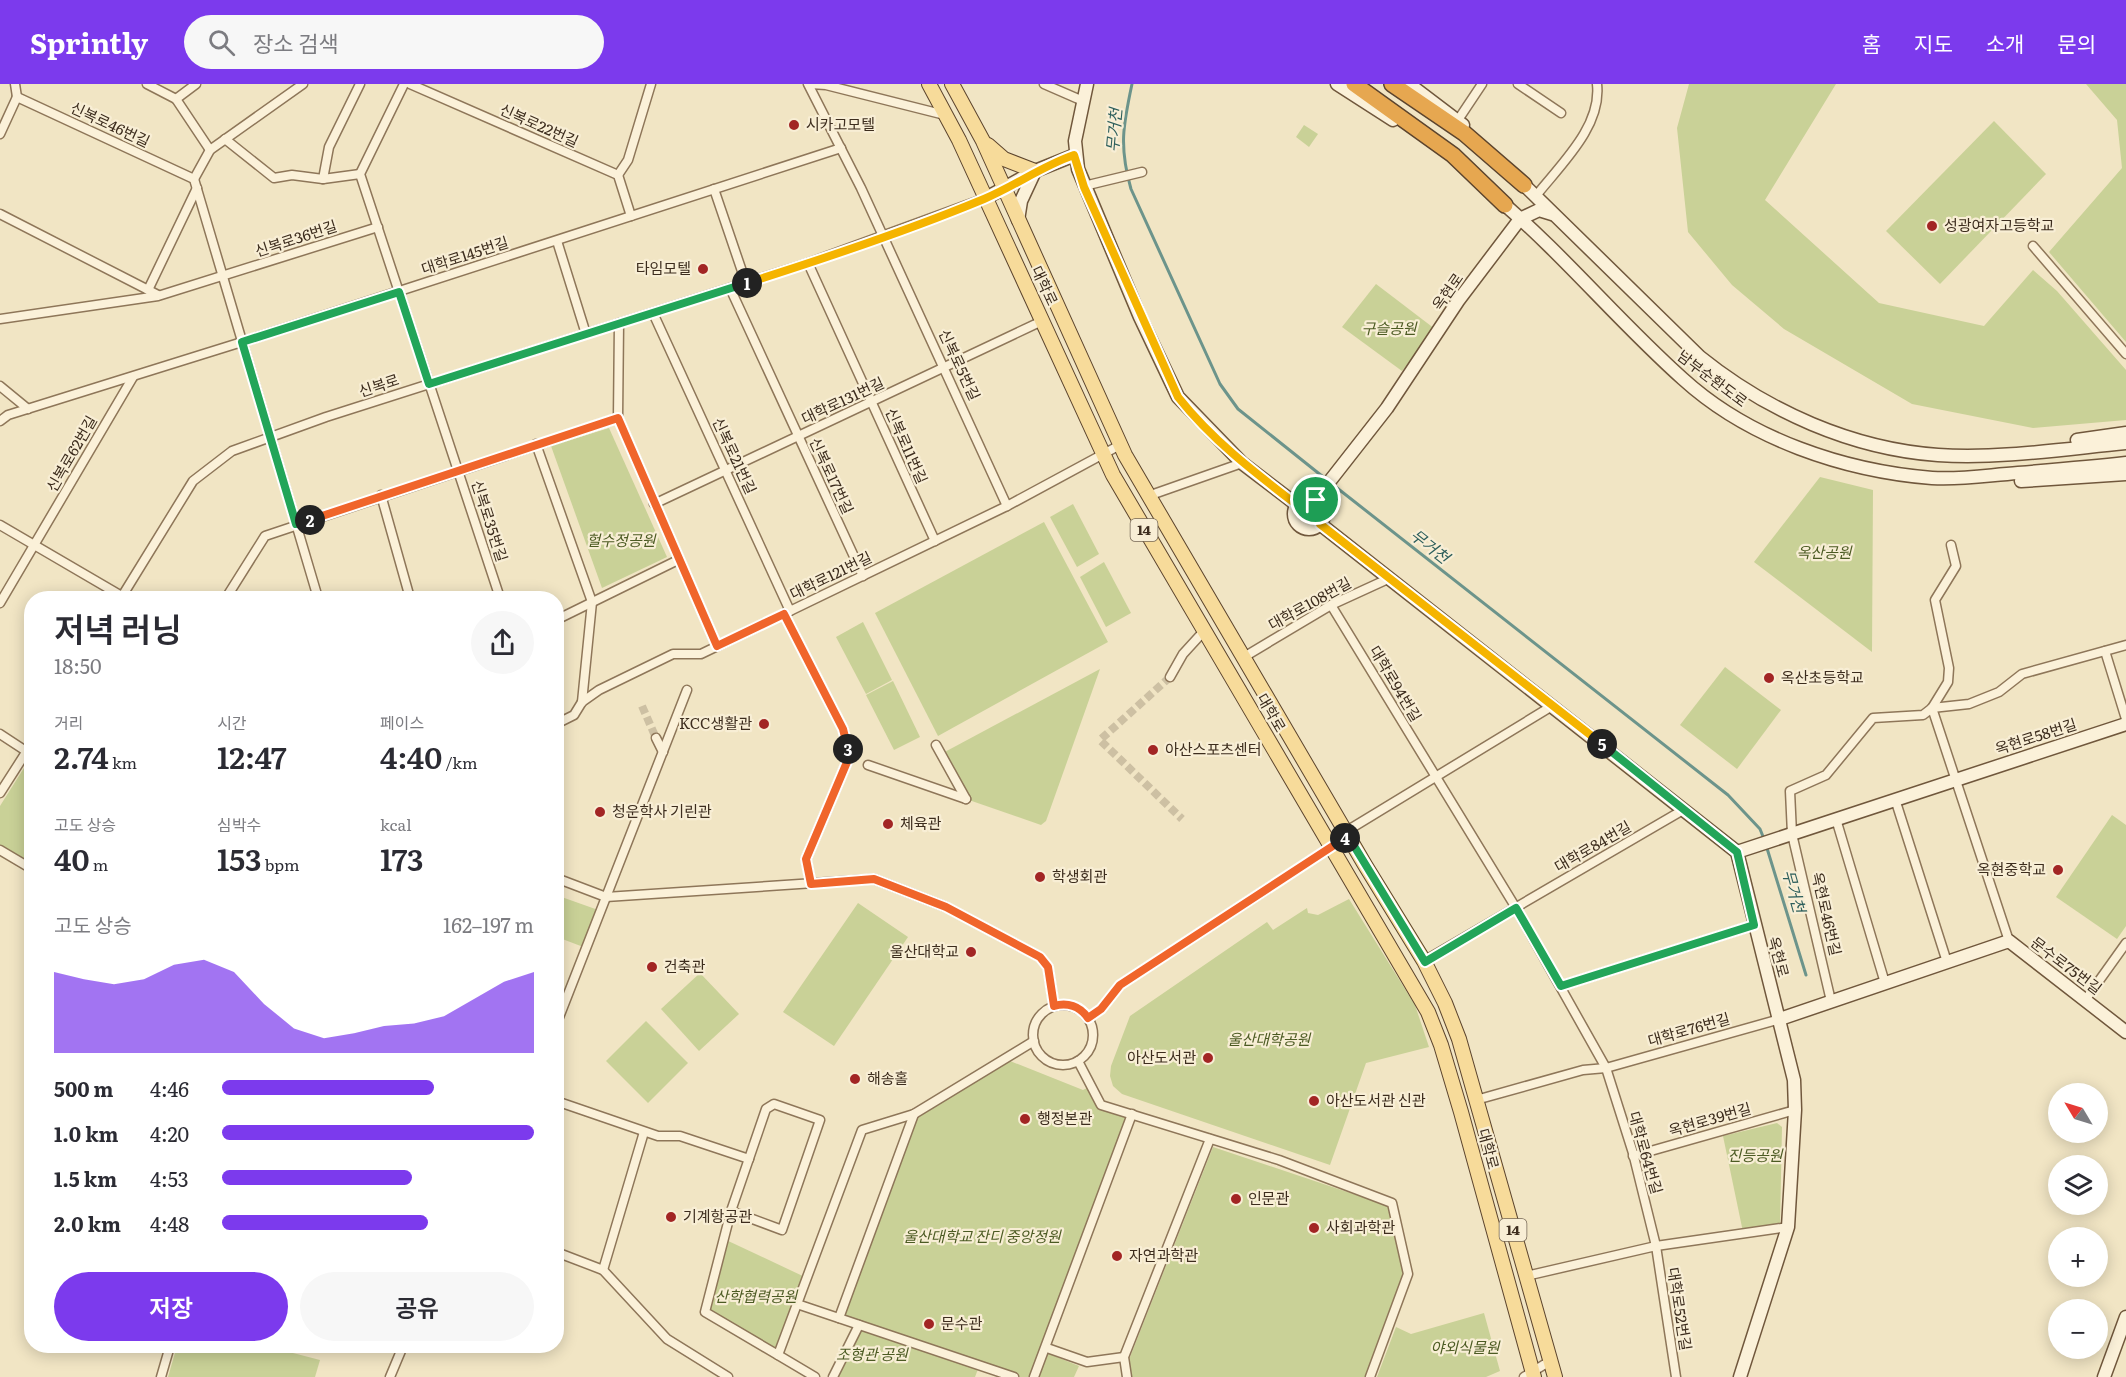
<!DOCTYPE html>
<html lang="ko">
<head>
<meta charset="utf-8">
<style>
	body { margin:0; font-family:Literata,"Noto Sans KR",serif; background:#f7f7f7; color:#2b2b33; height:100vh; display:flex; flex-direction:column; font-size:22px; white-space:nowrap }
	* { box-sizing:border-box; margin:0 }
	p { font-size:20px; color:#7c7c81 }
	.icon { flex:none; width:33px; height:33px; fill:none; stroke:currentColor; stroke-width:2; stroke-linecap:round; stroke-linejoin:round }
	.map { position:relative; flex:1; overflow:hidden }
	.side { position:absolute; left:24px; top:507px; width:540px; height:762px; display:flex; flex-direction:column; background:#fff; border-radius:24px; box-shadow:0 3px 15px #0003 }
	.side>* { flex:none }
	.needle { width:39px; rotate:308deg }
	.tools { position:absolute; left:2048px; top:999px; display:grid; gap:12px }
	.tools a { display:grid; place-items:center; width:60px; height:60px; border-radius:50%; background:#fff; box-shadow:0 3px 15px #0003; font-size:30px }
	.pin { position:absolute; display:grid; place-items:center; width:51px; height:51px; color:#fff; margin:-26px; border:3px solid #fff; border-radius:50%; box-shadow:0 2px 6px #0007 }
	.km { position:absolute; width:30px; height:30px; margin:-15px; border-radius:50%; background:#222; color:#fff; font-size:16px; line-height:30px; text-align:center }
	.round { display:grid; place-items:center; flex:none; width:63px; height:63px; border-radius:32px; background:#f7f7f7 }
	.overview { display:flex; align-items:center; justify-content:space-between; height:102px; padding:0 30px }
	h1 { font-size:33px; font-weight:600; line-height:45px }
	.metrics { display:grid; grid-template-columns:repeat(3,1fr); gap:9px; height:102px; padding:6px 30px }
	.metrics div { display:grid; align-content:center }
	.metrics b { font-size:30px; font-weight:600 }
	.metrics small { font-size:16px; font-weight:400 }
	.metrics p { font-size:16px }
	.chart { height:168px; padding:12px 30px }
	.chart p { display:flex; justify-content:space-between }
	.chart svg { width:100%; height:108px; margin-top:6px; fill:#7c3aed; opacity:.7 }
	.action { display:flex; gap:12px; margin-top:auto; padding:12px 30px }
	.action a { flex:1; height:69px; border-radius:36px; background:#7c3aed; color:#fff; font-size:24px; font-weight:600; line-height:69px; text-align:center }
	.action a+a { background:#f7f7f7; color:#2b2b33 }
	ul { padding:0 30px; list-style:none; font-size:20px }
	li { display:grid; grid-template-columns:96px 72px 1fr; align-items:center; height:45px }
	li i { height:15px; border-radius:8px; background:#7c3aed }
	header { display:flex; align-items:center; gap:36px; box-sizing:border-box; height:84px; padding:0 30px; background:#7c3aed; color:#fff }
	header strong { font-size:28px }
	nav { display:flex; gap:33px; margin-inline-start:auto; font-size:21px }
	.search { width:420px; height:54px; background:#f7f7f7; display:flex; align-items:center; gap:15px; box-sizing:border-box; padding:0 21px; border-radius:33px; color:#7c7c81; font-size:22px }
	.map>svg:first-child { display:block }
</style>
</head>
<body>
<header>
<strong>Sprintly</strong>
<div class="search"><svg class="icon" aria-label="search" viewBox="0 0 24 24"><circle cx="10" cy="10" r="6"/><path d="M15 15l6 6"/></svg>장소 검색</div>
<nav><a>홈</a><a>지도</a><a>소개</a><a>문의</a></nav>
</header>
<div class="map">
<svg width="2126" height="1293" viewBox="0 0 2126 1293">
	<rect width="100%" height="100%" fill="#f1e5c4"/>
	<g fill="#c9d197">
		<path d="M1689,0h147l-71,116 114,103 105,23 49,-56 24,21 69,79v50l-93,8 -121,-24 -128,-75 -52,-44 -44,-53 -11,-104z"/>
		<path d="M2086,0h40v258l-77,-90 73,-84 -5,-48z"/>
		<path d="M1994,37l52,53 -106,110 -54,-53z"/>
		<path d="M1304,41l14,9 -9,13 -13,-10z"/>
		<path d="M1376,200l59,45 -33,42 -60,-44z"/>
		<path d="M609,344l58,129 -65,31 -51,-142z"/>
		<path d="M1820,393l53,13 -1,162 -118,-90z"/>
		<path d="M1073,420l26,50 -22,13 -27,-50z"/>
		<path d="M1044,438l64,120 -170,94 -63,-123z"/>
		<path d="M1104,478l27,51 -25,14 -26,-50z"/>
		<path d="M863,538l29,58 -26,14 -30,-57z"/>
		<path d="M1725,583l56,43 -44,59 -57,-44z"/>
		<path d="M1100,585l-54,152 -5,4 -75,-26 -25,-45z"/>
		<path d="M893,597l27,56 -26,13 -28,-55z"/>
		<path d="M29,676l2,1v105l-31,-19v-41z"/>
		<path d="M2112,731l14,10v101l-9,13 -61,-42z"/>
		<path d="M556,811l45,16 -15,37 -29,-11z"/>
		<path d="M1349,815l66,106 14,42 -63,16 -36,102 -208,-71 -9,-8 -3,-10 1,-10 19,-50 137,-94 6,8 34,-22 1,5 10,2z"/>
		<path d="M858,819l50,34 -74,109 -51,-34z"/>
		<path d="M700,889l39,41 -40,37 -38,-42z"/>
		<path d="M646,937l42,42 -40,40 -42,-42z"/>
		<path d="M1005,975l78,31 8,-4 10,19 31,9 -98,263h-20l-175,-59 75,-204z"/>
		<path d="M1777,1039l5,4 -2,99 -37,6 -20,-96z"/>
		<path d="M1213,1063l176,59 15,68 -38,103h-236l-2,-15z"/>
		<path d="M724,1155l83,39 -29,77 -73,-43z"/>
		<path d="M1484,1229l16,58 -14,6h-109l19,-50 15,7z"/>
		<path d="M860,1244l118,41 -3,8h-139z"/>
		<path d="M177,1262h89l54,14 -5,17h-147z"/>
		<path d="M1047,1269l32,13 -5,11h-37z"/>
	</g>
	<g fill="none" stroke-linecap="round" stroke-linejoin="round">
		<g stroke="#6c948b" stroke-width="3">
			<path d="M1132,0c-9,42 -13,63 -1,105l89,195 18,25 89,71"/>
			<path d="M1332,400l396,311 32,34 4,10"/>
			<path d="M1766,761l40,130"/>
		</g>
		<g stroke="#cdc0a3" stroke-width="8" stroke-dasharray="8 4" stroke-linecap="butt">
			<path d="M1170,593l-70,63 82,79"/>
			<path d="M642,622l14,32"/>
		</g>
		<defs>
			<g id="street">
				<path d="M15,0l2,13"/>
				<path d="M147,0l29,15"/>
				<path d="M196,0l-20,15 34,51"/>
				<path d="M404,0l-44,90 140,424"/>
				<path d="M410,0l208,91 13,41"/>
				<path d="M808,0l53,104 146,318"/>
				<path d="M810,0l16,1 119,30"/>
				<path d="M1044,0l39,17"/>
				<path d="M1518,0l43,29"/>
				<path d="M17,13l177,82 124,419"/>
				<path d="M1458,36l24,-36"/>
				<path d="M0,50l17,-37"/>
				<path d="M225,55l49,39 18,-3 31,4 37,-5"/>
				<path d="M618,91l10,-15 23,-76"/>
				<path d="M194,95l16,-29 93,-66"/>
				<path d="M323,95l6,-32 31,-63"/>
				<path d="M1084,102l58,-14"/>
				<path d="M714,105l32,94"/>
				<path d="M1535,113c25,-32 67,-70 62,-113"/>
				<path d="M0,130l158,81"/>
				<path d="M557,157l29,93"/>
				<path d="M2033,162l93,108"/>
				<path d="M808,179l127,278"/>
				<path d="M730,204l133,288"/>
				<path d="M148,206l49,-102"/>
				<path d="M653,229l137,298"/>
				<path d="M0,235l158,-23 220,-69"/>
				<path d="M619,239l-1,95 99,228"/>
				<path d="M0,302l28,23"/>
				<path d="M0,337l8,-6 234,-73 599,-194"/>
				<path d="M536,360l56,158 -10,100"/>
				<path d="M381,411l29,103"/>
				<path d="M1148,412l94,-33"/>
				<path d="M654,420l388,-183"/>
				<path d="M0,441l125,73"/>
				<path d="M121,514l72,-117 39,-30 94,-34 482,-154 178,-65"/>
				<path d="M226,514l39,-62 353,-118"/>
				<path d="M0,519l133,-226"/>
				<path d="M1331,521l185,303 90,160 27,85 23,93 20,131"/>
				<path d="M784,530l59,115 7,26 -44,104 5,25"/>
				<path d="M556,536l122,-60"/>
				<path d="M2105,567l21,68"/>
				<path d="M1244,573l87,-52 59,-27"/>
				<path d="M1170,593l13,-23 21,-23"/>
				<path d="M1932,624l77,233"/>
				<path d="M1932,624l16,-26 1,-14 -14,-68 21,-34 -5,-21"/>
				<path d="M556,640l18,-9 8,-13 17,-12 74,-36h28l306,-148 113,-61"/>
				<path d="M0,650l32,21"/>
				<path d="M656,654l7,14"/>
				<path d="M936,661l30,54"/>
				<path d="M868,681l98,34"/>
				<path d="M0,709l32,-50"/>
				<path d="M1895,715l52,163"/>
				<path d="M1836,735l49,164"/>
				<path d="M1345,748l207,-126"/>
				<path d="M0,766l32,19"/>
				<path d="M556,794l50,19 268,-18 72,28 94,50 8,10 6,39"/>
				<path d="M1424,877l259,-151"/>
				<path d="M1561,902l193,-61"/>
				<path d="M2086,915l40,-56"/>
				<path d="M1831,917l-39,-167 -2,-43 36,-16 47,-57 50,-3 9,-7 37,-4 30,-12 23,-18 104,-29"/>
				<circle cx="1063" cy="951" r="30"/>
				<path d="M1088,934l13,-9 19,-24 228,-149"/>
				<path d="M556,941l131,-335"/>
				<path d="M1078,977l23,44 178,55 113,43 16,71 -38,103"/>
				<path d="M1476,1016l107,-30 23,-2 174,-49"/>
				<path d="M556,1028l3,-10 99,34h22l69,23"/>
				<path d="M1633,1072l162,-46"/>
				<path d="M731,1127l51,19 38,-110 -46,-16 -8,5 -35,102 -26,101 73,43 84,-225 52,-16 120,-73"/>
				<path d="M556,1168l47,18 64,69 61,38"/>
				<path d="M603,1186l41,-138"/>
				<path d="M1526,1192l130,-30 132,-19"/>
				<path d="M797,1220l217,73"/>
				<path d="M839,1234l75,-204"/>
				<path d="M1047,1264l40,14 37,-5"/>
				<path d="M778,1271l37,22"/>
				<path d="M161,1293l9,-31"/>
				<path d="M390,1293l13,-31"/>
				<path d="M833,1293l26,-52"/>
				<path d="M1034,1293l98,-263"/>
				<path d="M1127,1293l-3,-20 86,-218"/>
				<path d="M1524,1293l26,-16"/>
			</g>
			<g id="secondary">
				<path d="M1087,0l-12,57 3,28 62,148 38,80 64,66 55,42"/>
				<path d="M1337,0l56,36"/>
				<path d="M1409,0l54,41"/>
				<path d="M1518,95l182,178c67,54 152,92 238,98 62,4 126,-6 188,-12"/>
				<path d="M986,114l49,-27 40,-16"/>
				<path d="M1498,115c66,56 121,123 185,180 66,60 161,92 249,99 29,2 57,-3 86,-5 36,-3 72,-6 108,-10"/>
				<path d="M1018,136l3,-19 14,-30"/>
				<path d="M2077,356l49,-7"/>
				<path d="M2021,397l105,-7"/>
				<circle cx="1309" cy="430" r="15"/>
				<path d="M1315,416l72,-92 71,-107 62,-82 19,-9 13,4"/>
				<path d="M1320,440l417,328 57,228 1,30 -7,117 -48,150"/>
				<path d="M1737,768l389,-128"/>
				<path d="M1780,935l229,-78 117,91"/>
				<path d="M2104,1293l22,-60"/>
			</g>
			<g id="primary">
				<path d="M929,0l30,56 154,335 315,537 13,33 20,67 73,265"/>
				<path d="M952,0l31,57 142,314 240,410 59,96 21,42 14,36 96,338"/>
				<path d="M988,61l16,14 31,12"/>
			</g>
			<g id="highway">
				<path d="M1354,0l99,71 52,50"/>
				<path d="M1392,0l72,49 60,52"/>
			</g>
		</defs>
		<use href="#street" stroke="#8e7659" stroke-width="11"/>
		<use href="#secondary" stroke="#70573c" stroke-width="15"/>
		<use href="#primary" stroke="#5c442d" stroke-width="16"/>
		<use href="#highway" stroke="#5c442d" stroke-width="18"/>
		<use href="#street" stroke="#fbf1d9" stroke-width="8"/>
		<use href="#secondary" stroke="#fbf1d9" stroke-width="12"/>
		<use href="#primary" stroke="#f7db9a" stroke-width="14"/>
		<use href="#highway" stroke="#e6a750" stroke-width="15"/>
	</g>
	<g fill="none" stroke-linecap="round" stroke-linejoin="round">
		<defs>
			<path id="split-1" d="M747,199c79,-25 160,-52 237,-84 31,-13 58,-33 90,-44l10,32 94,210c34,43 76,75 119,108l8,-5h11"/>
			<path id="split-2" d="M310,436l-14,4 -54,-182 157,-50 30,92 318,-101"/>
			<path id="split-3" d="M310,436l308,-102 99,228 67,-32 59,115 5,20"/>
			<path id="split-4" d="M848,665l2,6 -44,104 5,25 63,-5 72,28 94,50 8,10 6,39c13,-4 26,0 34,12l13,-9 19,-24 225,-147"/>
			<path id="split-5" d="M1345,754l3,-2 77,126 91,-54 45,78 193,-61 -17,-73 -135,-108"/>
			<path id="split-6" d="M1316,416l7,10 -3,14 282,220"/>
		</defs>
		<use href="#split-1" stroke="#fff" stroke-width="12"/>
		<use href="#split-2" stroke="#fff" stroke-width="12"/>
		<use href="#split-3" stroke="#fff" stroke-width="12"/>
		<use href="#split-4" stroke="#fff" stroke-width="12"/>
		<use href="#split-5" stroke="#fff" stroke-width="12"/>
		<use href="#split-6" stroke="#fff" stroke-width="12"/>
		<use href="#split-1" stroke="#f5b400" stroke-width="8"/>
		<use href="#split-2" stroke="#22a559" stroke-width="8"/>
		<use href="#split-3" stroke="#f0652b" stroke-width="8"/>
		<use href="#split-4" stroke="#f0652b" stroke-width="8"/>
		<use href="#split-5" stroke="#22a559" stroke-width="8"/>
		<use href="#split-6" stroke="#f5b400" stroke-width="8"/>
	</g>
	<g fill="#a22524" stroke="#f8eed5" stroke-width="2">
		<circle cx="794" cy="41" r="6"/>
		<circle cx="1932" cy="142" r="6"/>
		<circle cx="703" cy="185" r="6"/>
		<circle cx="1769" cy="594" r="6"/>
		<circle cx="764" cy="640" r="6"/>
		<circle cx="1153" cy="666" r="6"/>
		<circle cx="600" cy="728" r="6"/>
		<circle cx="888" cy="740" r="6"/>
		<circle cx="2058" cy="786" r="6"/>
		<circle cx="1040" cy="793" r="6"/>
		<circle cx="971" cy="868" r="6"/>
		<circle cx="652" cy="883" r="6"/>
		<circle cx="1208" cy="974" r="6"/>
		<circle cx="855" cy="995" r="6"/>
		<circle cx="1314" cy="1017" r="6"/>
		<circle cx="1025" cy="1035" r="6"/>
		<circle cx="1236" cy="1115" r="6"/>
		<circle cx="671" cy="1133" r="6"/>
		<circle cx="1314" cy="1144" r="6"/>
		<circle cx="1117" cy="1172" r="6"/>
		<circle cx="929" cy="1240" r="6"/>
	</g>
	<g text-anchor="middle" stroke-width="4.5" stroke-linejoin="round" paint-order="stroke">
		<g fill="#f8eed5" stroke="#756755" stroke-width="1.5">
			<rect x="1130.5" y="435" width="27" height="22" rx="4.5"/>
			<rect x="1499.5" y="1135" width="27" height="22" rx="4.5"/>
		</g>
		<g font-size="14" font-weight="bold" fill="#3d2d1e">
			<text x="1144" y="451">14</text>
			<text x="1513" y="1151">14</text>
		</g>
		<g font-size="15" fill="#3d2d1e" stroke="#f8eed5">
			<text transform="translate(110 41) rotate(25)" y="5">신복로46번길</text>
			<text transform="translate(539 42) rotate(24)" y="5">신복로22번길</text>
			<text transform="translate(296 155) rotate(-18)" y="5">신복로36번길</text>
			<text transform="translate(465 172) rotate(-18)" y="5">대학로145번길</text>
			<text transform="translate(1044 202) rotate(65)" y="5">대학로</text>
			<text transform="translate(1448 208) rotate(-55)" y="5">옥현로</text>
			<text transform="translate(959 281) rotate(65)" y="5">신복로5번길</text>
			<text transform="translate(1712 295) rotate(37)" y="5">남부순환도로</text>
			<text transform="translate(379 302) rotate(-18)" y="5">신복로</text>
			<text transform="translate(843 317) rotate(-25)" y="5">대학로131번길</text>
			<text transform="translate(906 362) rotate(66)" y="5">신복로11번길</text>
			<text transform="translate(72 370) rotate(-60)" y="5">신복로62번길</text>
			<text transform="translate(734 372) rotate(65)" y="5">신복로21번길</text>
			<text transform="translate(831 392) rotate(65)" y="5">신복로17번길</text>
			<text transform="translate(489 437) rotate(72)" y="5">신복로35번길</text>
			<text transform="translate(831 492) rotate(-26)" y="5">대학로121번길</text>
			<text transform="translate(1310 520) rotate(-29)" y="5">대학로108번길</text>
			<text transform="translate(1395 600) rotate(59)" y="5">대학로94번길</text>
			<text transform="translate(1271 629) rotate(60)" y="5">대학로</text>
			<text transform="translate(2036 653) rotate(-18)" y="5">옥현로58번길</text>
			<text transform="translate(1593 763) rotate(-30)" y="5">대학로84번길</text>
			<text transform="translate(1826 830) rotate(77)" y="5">옥현로46번길</text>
			<text transform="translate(1778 873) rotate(75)" y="5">옥현로</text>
			<text transform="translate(2066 882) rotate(37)" y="5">문수로75번길</text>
			<text transform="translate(1689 946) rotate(-16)" y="5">대학로76번길</text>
			<text transform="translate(1710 1036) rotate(-16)" y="5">옥현로39번길</text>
			<text transform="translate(1488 1065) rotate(75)" y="5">대학로</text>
			<text transform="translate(1645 1069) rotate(74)" y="5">대학로64번길</text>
			<text transform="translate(1679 1225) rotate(81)" y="5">대학로52번길</text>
		</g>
		<g font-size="15" fill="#3d2d1e" stroke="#f8eed5" text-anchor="start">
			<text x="806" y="46">시카고모텔</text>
			<text x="1944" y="147">성광여자고등학교</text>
			<text x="691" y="190" text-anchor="end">타임모텔</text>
			<text x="1781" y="599">옥산초등학교</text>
			<text x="752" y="645" text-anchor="end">KCC생활관</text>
			<text x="1165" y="671">아산스포츠센터</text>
			<text x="612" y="733">청운학사 기린관</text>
			<text x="900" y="745">체육관</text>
			<text x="2046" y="791" text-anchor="end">옥현중학교</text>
			<text x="1052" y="798">학생회관</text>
			<text x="959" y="873" text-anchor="end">울산대학교</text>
			<text x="664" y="888">건축관</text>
			<text x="1196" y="979" text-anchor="end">아산도서관</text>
			<text x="867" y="1000">해송홀</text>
			<text x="1326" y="1022">아산도서관 신관</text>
			<text x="1037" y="1040">행정본관</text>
			<text x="1248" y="1120">인문관</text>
			<text x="683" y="1138">기계항공관</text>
			<text x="1326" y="1149">사회과학관</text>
			<text x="1129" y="1177">자연과학관</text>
			<text x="941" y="1245">문수관</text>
		</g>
		<g font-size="15" font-style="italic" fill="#4c5b23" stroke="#f8eed5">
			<text x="1389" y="250">구슬공원</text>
			<text x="621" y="462">헐수정공원</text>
			<text x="1824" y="474">옥산공원</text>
			<text x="1269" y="961">울산대학공원</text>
			<text x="1755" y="1077">진등공원</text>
			<text x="982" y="1158">울산대학교 잔디 중앙정원</text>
			<text x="756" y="1218">산학협력공원</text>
			<text x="1465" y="1269">야외식물원</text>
			<text x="872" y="1276">조형관 공원</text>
		</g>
		<g font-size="16" font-style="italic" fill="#2c5e5b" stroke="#f8eed5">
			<text transform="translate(1114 46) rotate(-85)" y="6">무거천</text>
			<text transform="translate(1430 462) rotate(38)" y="6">무거천</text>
			<text transform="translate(1794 807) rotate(74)" y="6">무거천</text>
		</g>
	</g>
</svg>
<div class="tools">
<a><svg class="needle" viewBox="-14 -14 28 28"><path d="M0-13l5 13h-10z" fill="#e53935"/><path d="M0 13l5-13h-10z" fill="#7c7c81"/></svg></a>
<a><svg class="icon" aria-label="layers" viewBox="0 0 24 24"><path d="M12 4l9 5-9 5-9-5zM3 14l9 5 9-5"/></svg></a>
<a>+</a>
<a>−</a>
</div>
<div class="pin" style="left:1316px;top:416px;background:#1e9e55"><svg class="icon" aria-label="arrive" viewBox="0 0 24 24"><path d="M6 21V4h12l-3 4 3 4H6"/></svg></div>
<b class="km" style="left:747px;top:199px">1</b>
<b class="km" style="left:310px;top:436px">2</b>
<b class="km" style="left:848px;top:665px">3</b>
<b class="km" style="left:1345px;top:754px">4</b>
<b class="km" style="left:1602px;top:660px">5</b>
<section class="side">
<div class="overview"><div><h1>저녁 러닝</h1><p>18:50</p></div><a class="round"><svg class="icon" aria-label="share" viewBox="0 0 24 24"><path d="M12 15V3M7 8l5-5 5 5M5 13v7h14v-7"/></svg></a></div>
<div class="metrics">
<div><p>거리</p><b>2.74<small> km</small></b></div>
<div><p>시간</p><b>12:47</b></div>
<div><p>페이스</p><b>4:40<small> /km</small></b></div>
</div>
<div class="metrics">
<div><p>고도 상승</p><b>40<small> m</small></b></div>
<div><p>심박수</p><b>153<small> bpm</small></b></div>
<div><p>kcal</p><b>173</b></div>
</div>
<div class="chart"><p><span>고도 상승</span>162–197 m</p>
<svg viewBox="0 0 160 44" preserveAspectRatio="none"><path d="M0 44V11L10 14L20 16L30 14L40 8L50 6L60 11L70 24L80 34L90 38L100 36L110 33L120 32L130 29L140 22L150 15L160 11V44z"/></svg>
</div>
<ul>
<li><b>500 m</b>4:46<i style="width:68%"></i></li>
<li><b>1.0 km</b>4:20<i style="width:100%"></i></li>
<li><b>1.5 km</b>4:53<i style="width:61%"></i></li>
<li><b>2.0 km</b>4:48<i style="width:66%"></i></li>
</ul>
<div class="action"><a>저장</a><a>공유</a></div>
</section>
</div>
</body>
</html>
